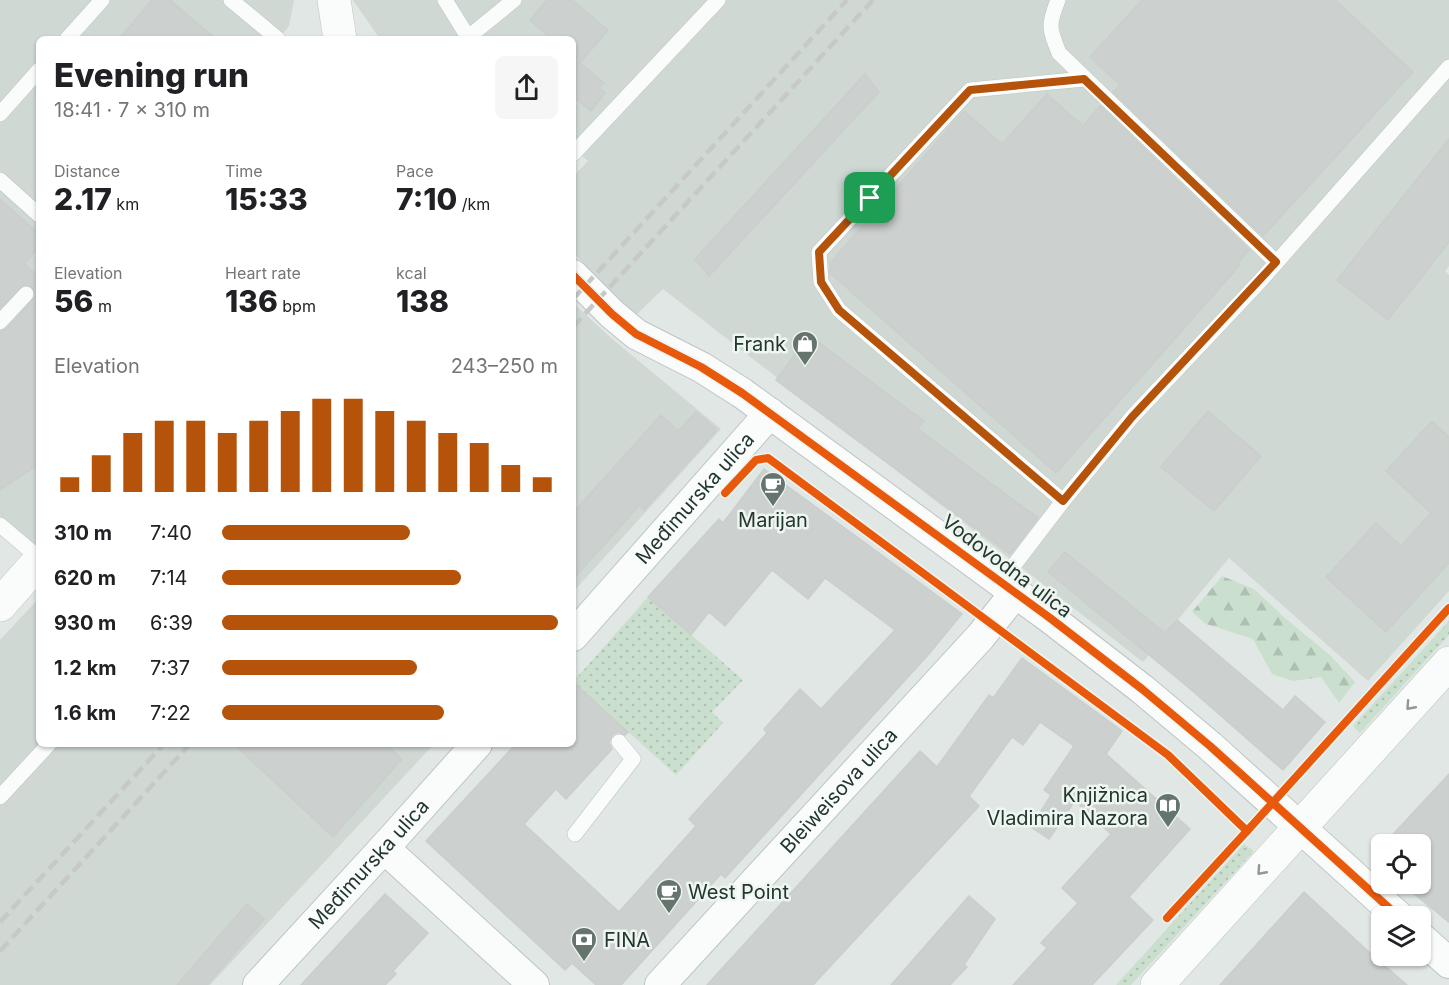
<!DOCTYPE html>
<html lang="en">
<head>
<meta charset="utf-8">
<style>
	body { margin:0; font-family:Inter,sans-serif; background:#f6f6f6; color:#202124; height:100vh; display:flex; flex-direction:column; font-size:22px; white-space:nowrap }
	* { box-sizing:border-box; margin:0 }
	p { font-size:20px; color:#757577 }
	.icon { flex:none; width:33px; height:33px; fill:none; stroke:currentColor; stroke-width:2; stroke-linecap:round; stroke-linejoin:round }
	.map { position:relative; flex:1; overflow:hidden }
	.details { position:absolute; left:36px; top:36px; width:540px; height:711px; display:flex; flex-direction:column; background:#fff; border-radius:9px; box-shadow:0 2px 4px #0004 }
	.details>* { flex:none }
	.controls { position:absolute; left:1371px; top:834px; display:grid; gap:12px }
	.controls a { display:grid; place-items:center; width:60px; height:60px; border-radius:9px; background:#fff; box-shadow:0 2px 4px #0004; font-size:30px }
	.pin { position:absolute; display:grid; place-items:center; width:51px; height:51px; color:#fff; margin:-26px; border-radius:12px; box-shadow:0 3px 9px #0006 }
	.round { display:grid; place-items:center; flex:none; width:63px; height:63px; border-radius:9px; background:#f6f6f6 }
	.headline { display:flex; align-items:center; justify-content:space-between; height:102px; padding:0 18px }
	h1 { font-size:33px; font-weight:800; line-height:45px }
	.figures { display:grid; grid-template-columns:repeat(3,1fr); gap:9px; height:102px; padding:6px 18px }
	.figures div { display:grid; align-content:center }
	.figures b { font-size:30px; font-weight:800 }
	.figures small { font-size:16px; font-weight:400 }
	.figures p { font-size:16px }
	.chart { height:168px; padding:12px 18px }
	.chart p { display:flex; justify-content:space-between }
	.chart svg { width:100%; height:108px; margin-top:6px; stroke:#b45309; stroke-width:6 }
	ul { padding:0 18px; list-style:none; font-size:20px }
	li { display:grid; grid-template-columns:96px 72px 1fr; align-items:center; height:45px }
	li i { height:15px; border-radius:8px; background:#b45309 }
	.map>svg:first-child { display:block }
</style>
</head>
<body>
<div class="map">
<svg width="1449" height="985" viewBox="0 0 1449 985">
	<defs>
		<pattern id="grass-dots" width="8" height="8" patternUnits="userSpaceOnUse" patternTransform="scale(1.5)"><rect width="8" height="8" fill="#cbdfcf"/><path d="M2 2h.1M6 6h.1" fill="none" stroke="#aec0b2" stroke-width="1.8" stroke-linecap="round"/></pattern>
		<pattern id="forest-firs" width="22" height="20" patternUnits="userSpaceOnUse" patternTransform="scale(1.5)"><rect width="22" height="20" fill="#cbdfcf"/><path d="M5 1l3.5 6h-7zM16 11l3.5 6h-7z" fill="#aec0b2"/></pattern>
	</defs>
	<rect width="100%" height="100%" fill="#e1e7e4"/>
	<g fill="#cfd8d3">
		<path d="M0,0h294l-5,26 -11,13h-239v506l-10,11 -29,-24z"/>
		<path d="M353,0h1096v266l-4,5 4,4v316l-81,90 -139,-123 -86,104 -480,-373 -27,26 -63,-62v-76l15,-16 -15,-13v-109h-193z"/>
		<path d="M573,303l38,35 110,91 -148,163z"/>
		<path d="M39,598v146h395l-224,241h-210v-345z"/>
	</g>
	<g fill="url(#grass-dots)">
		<path d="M648,597l95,83 -31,32 11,11 -47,52 -103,-93z"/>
		<path d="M1449,621v14l-89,98 -7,-7z"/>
		<path d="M1244,844l10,7 -123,134h-15z"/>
	</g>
	<path fill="url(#forest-firs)" d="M1222,576l32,13 31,29 46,38 24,26 -16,21 -18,-26 -28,4 -21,-7 -19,-35 -47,-15 -14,-12z"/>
	<g fill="#ccd0ce" stroke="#cacfcc" stroke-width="1.5">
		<path d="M152,0h18l46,39h-97z"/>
		<path d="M547,0h25l36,30 -28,33 24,20 -5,5 6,5 -14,18 -18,-15v-57h-21l-22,-19z"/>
		<path d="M1142,0h193l78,72 -150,164 -150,-144 7,-7 -30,-28z"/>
		<path d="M865,74l14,18 -170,184 -14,-17z"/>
		<path d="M1047,94l36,32 17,-20 149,144 -11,13 2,2 -184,208 -226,-200v-10l134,-152 38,33z"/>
		<path d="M1449,139v103l-61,78 -51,-40z"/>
		<path d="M0,199l39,35v13l-15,17 15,13v187l-39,26v-158l7,-3 29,-33 -4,-9 -9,-2 -23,23z"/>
		<path d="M809,335l115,86 -6,8 120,89 -28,36 -234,-174z"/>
		<path d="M1208,411l53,45 -47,55 -53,-44z"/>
		<path d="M696,412l21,18 -73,80 -5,-4 -66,73v-66l88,-98 17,16z"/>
		<path d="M1432,421l17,16v126l-63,69 -60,-55 50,-54 25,23 30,-33 -45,-42z"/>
		<path d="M764,469l198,145 -34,41 -203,223 -4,-4 -100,111h-25l-24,-22 -7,7 -139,-129 90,-97h57v-62l55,50 -3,3 -7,-3 -6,3 -3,8 3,6 -46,50 -10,-10 -32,35 95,88 77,-86 -7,-7 78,-86 -3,-4 36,-40 21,20 74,-79 -70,-52 -17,21 -36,-29 -47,56 -16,-14 -18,23 -43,-38 71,-78 4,4z"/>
		<path d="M1065,552l100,81 12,-13 106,90 12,-14 30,26 -42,48 -95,-83 -140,-115z"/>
		<path d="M1022,658l100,73 -16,23 84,75 -61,68 24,23 -61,65h-79l34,-37 -6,-5 37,-40 -16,-15 49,-54 -36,-33 -26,38 -18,-12 20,-32 -7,-5 30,-44 -34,-24 -17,23 -11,-8 -43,59 10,10 -166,179h-106l213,-234 17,16 52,-72 4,3z"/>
		<path d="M234,744h151l17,15 -69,78z"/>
		<path d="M1449,774v148l-47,-38h18v-40h-36z"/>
		<path d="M1304,892l65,60 38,33h-187z"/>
		<path d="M385,894l43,39 -35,38 3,3 -11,11h-84z"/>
		<path d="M969,896l26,23 -31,46 3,2 -17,18h-59z"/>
		<path d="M247,904l17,15 -57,66h-30z"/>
	</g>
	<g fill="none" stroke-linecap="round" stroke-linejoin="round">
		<defs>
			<g id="service">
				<path d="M231,0l47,39"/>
				<path d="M445,0l23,37"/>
				<path d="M1058,0c-10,25 -9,28 1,53l217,209"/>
				<path d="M67,39l35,-39"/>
				<path d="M466,39l48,-39"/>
				<path d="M0,114l39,-44"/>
				<path d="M573,154l145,-154"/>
				<path d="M0,180l39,35"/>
				<path d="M0,322l26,-28"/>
				<path d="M1063,501l-224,-191 -18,-28 -2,-30 151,-162 114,-11"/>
				<path d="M0,525l39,33"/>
				<path d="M1001,582l62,-81 69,-84 129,-137 188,-213"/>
				<path d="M0,797l49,-53"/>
				<path d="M575,834l58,-75 -14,-17"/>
			</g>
			<g id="minor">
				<path d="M573,275l39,39 24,20 65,33 41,26 308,225 92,71 68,57 188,170"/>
				<path id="s1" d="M573,636l197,-223"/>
				<path d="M384,848l150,137"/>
				<path d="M1420,937l29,26"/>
				<path id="s2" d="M258,985l126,-137 93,-104"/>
				<path id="s3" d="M660,985l321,-349 34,-43"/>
			</g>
			<g id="tertiary">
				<path d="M334,0l6,39"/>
				<path d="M0,605l39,-44"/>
			</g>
			<path id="secondary" d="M1157,985l292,-322"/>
		</defs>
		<use href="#service" stroke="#bec4c1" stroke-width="16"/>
		<use href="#minor" stroke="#bec4c1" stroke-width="32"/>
		<use href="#tertiary" stroke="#bec4c1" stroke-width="34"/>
		<use href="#secondary" stroke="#bec4c1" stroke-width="34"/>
		<use href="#service" stroke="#fafbfb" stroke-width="15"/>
		<use href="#minor" stroke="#fafbfb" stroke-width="30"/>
		<use href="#tertiary" stroke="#fafbfb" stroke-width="33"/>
		<use href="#secondary" stroke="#fafbfb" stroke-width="33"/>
		<g stroke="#c6c9c8" stroke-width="4.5" stroke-dasharray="12 6" stroke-linecap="butt">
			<path d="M573,299l274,-299"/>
			<path d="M573,327l300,-327"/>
			<path d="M0,922l164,-178"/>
			<path d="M0,951l190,-207"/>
		</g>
		<defs>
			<g id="cycleway">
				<path d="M573,275l39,39 24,20 65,33 41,26 308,225 92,71 68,57 188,170"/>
				<path d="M725,493l31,-33 12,-2 400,297 79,76 202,-223"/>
				<path d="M1167,918l80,-87"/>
			</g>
		</defs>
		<use href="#cycleway" stroke="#eff6f1" stroke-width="11"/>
		<use href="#cycleway" stroke="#e8590c" stroke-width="8"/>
	</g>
	<defs><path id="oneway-chevron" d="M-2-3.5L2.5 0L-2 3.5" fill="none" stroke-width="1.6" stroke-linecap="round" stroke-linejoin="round" transform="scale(1.5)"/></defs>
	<g stroke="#8e9994">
		<use href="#oneway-chevron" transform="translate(1410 706) rotate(132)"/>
		<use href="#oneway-chevron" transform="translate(1261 871) rotate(132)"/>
	</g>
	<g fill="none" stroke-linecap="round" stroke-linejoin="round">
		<defs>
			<path id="route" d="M1084,79l192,183 -144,155 -69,84 -224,-191 -18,-28 -2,-30 151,-162z"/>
		</defs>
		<use href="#route" stroke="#fff" stroke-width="12"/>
		<use href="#route" stroke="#b45309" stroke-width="8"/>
	</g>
	<defs>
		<symbol id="shop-pin" viewBox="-11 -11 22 30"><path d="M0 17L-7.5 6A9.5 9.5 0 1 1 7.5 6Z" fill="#65756e" stroke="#eff6f1"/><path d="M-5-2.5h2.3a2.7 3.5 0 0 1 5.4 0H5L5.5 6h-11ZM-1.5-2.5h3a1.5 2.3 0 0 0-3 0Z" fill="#fff"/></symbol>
		<symbol id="cafe-pin" viewBox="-11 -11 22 30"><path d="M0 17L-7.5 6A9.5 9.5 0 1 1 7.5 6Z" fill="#65756e" stroke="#eff6f1"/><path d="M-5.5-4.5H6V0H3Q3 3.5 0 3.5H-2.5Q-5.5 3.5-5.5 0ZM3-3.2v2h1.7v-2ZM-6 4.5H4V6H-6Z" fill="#fff"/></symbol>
		<symbol id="library-pin" viewBox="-11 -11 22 30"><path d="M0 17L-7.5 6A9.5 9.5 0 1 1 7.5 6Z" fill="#65756e" stroke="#eff6f1"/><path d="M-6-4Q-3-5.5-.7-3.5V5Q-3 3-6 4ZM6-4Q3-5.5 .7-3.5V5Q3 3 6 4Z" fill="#fff"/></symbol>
		<symbol id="bank-pin" viewBox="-11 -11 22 30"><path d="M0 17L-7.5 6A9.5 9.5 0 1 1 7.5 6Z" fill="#65756e" stroke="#eff6f1"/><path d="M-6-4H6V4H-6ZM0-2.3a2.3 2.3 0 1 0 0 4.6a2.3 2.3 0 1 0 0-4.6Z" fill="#fff"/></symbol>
	</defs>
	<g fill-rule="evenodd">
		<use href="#shop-pin" x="790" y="329" width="30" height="40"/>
		<use href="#cafe-pin" x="758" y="470" width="30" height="40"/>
		<use href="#library-pin" x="1153" y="791" width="30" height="40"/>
		<use href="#cafe-pin" x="654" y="877" width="30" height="40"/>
		<use href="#bank-pin" x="569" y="925" width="30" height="40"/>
	</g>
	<g text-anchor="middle" stroke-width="5" stroke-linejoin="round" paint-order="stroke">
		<g font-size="20" fill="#22372e" stroke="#eff6f1" text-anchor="end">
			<text x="786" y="351">Frank</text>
			<text x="773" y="527" text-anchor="middle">Marijan</text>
			<text x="1148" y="802">Knjižnica<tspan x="1148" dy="23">Vladimira Nazora</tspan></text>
			<text x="688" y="899" text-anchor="start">West Point</text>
			<text x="604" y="947" text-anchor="start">FINA</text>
		</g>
		<g font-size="20" fill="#22372e" stroke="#eff6f1">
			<text dy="7" stroke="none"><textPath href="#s1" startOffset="184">Međimurska ulica</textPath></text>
			<text transform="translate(1007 566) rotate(37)" y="7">Vodovodna ulica</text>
			<text dy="7" stroke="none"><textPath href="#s3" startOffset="264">Bleiweisova ulica</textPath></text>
			<text dy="7" stroke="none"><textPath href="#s2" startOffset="164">Međimurska ulica</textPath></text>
		</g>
	</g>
</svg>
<div class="controls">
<a><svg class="icon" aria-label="locate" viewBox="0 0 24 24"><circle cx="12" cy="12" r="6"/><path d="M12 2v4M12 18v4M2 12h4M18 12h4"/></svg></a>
<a><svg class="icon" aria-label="layers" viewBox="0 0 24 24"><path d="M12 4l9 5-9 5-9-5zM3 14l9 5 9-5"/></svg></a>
</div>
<div class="pin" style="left:870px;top:198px;background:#1e9e55"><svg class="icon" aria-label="arrive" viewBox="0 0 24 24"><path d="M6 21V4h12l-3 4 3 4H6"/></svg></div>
<section class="details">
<div class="headline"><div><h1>Evening run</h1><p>18:41 · 7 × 310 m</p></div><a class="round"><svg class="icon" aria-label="share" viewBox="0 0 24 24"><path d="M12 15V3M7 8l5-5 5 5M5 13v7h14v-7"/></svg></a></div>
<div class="figures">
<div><p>Distance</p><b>2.17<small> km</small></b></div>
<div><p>Time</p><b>15:33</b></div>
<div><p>Pace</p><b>7:10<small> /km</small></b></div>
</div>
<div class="figures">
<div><p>Elevation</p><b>56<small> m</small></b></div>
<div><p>Heart rate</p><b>136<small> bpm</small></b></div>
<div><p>kcal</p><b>138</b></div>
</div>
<div class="chart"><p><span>Elevation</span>243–250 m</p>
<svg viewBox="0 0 160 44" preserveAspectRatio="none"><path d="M5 44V38M15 44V29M25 44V20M35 44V15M45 44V15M55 44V20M65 44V15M75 44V11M85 44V6M95 44V6M105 44V11M115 44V15M125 44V20M135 44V24M145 44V33M155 44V38"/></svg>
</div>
<ul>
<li><b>310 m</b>7:40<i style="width:56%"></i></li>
<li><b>620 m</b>7:14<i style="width:71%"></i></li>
<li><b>930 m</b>6:39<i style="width:100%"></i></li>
<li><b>1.2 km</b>7:37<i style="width:58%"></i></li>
<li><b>1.6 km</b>7:22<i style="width:66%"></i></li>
</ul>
</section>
</div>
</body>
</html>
